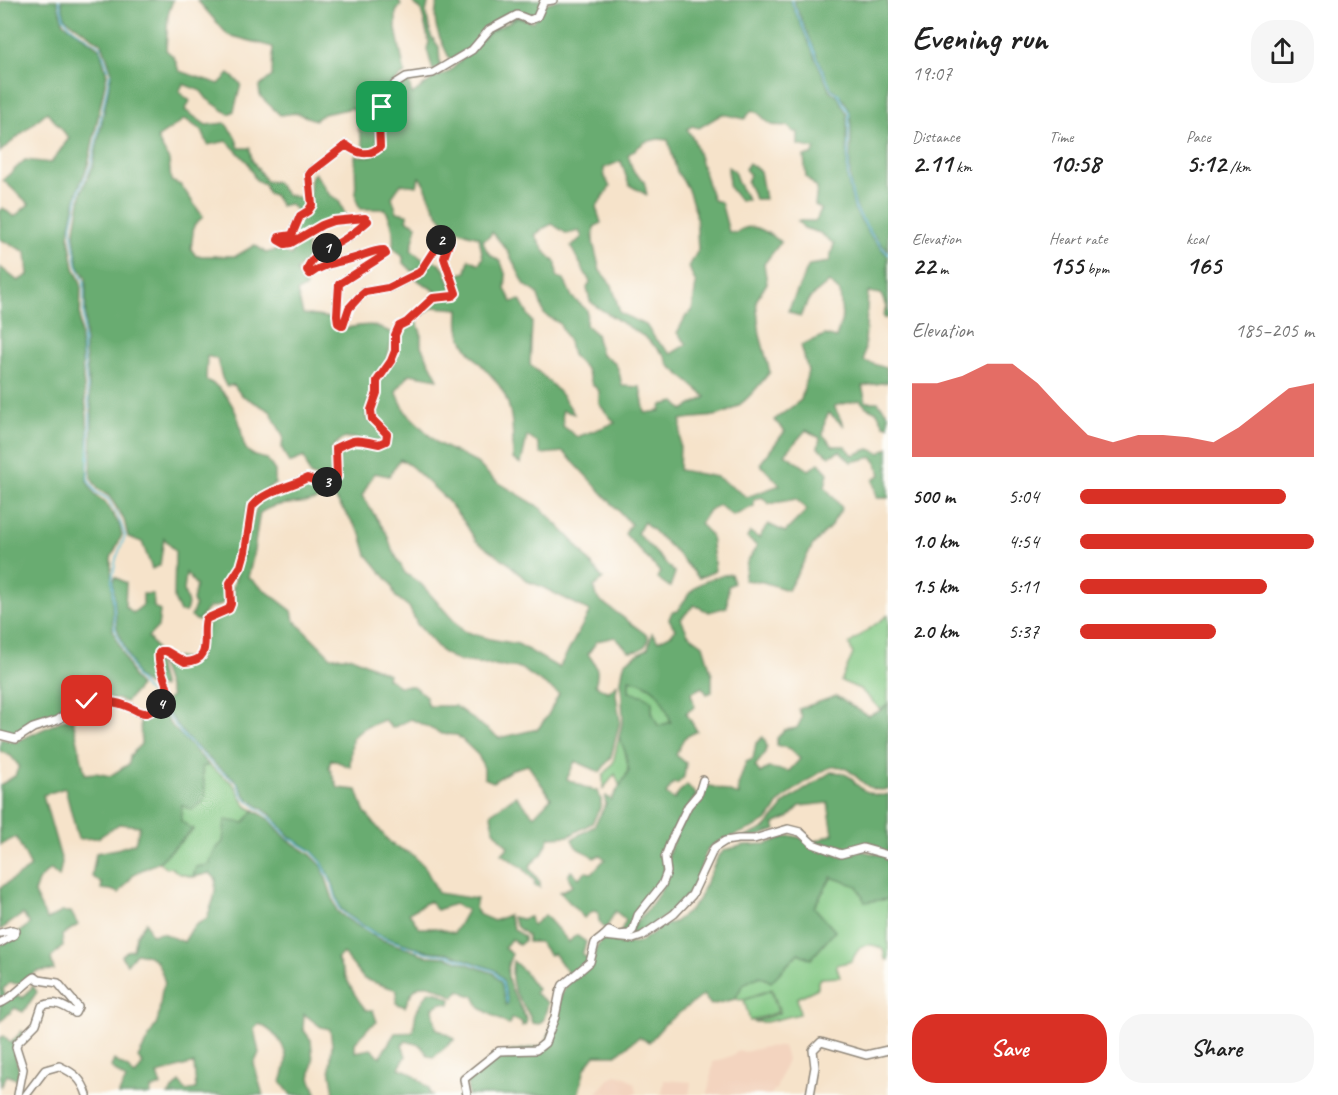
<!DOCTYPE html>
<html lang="en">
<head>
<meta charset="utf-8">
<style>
	body { margin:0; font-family:Caveat,sans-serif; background:#f6f6f6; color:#222; height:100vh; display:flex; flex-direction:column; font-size:22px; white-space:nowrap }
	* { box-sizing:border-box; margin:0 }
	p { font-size:20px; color:#767676 }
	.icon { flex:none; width:33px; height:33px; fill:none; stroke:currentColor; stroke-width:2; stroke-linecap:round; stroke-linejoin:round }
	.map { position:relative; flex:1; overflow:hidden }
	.details { display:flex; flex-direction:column; background:#fff; width:450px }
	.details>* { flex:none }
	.pin { position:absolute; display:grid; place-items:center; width:51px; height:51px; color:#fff; margin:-26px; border-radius:12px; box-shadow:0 3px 9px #0006 }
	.km { position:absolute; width:30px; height:30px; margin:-15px; border-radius:50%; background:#222; color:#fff; font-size:16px; line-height:30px; text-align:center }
	.round { display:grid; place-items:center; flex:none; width:63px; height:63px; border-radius:24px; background:#f6f6f6 }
	.head { display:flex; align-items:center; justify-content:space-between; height:102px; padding:0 24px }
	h1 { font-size:33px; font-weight:700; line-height:45px }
	.figures { display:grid; grid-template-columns:repeat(3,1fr); gap:9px; height:102px; padding:6px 24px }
	.figures div { display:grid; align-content:center }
	.figures b { font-size:26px; font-weight:700 }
	.figures small { font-size:16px; font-weight:400 }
	.figures p { font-size:16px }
	.chart { height:168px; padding:12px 24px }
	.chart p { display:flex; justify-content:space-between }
	.chart svg { width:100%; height:108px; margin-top:6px; fill:#d93025; opacity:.7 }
	.primary-button { display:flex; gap:12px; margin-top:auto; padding:12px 24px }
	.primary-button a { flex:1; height:69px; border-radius:24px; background:#d93025; color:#fff; font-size:24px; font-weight:700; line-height:69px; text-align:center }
	.primary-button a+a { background:#f6f6f6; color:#222 }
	ul { padding:0 24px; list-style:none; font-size:20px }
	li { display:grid; grid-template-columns:96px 72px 1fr; align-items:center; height:45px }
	li i { height:15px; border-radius:8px; background:#d93025 }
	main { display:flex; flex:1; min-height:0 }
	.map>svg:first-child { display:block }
</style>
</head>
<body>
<main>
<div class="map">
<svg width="888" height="1095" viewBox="0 0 888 1095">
	<rect width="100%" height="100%" fill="#fdfcf7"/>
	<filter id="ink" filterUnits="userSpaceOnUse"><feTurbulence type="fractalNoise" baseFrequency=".0167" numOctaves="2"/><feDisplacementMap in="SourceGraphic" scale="12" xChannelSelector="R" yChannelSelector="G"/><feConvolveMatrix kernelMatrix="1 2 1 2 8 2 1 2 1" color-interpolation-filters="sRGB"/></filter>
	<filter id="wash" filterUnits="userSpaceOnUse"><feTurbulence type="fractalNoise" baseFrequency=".008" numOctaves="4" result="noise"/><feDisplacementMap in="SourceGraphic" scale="24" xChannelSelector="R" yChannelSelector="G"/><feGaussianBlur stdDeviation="1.35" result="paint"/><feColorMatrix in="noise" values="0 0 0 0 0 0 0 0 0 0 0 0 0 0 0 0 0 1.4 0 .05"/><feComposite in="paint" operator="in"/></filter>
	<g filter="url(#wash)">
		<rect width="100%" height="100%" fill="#f6e3ca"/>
		<g fill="#f3d4bf">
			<path d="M783,1046l4,13 -11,30 -6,6h-62l5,-33 21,-7 4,-5 7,2 20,-5z"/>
			<path d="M616,1075l10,2 8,6 3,9 -2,3h-40l15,-17z"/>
			<path d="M664,1080l27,2 -2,13h-27z"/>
		</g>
		<g fill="#82c883" stroke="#567a57" stroke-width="1.5">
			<path d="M888,615v89l-7,6 -21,-21 -19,-8 12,-27 -4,-10z"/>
			<path d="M629,679c28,6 33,17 42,43l-13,4 -6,-14v-10l-7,-6 -16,-4z"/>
			<path d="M619,737c9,19 14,32 1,50l-5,-13 -12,15v-13l10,-13z"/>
			<path d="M209,765c7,7 17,12 24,19 9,9 7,22 21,26l-10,13 -29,27 -6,15 -13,2 -3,10 -15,-4 -7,-6 -5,1 -7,-6 34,-32 -12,-9 1,-17 24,-6 -4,-31z"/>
			<path d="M832,877l25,9 8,15 23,-2v61l-3,-1 -2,-10c-17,-8 -24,-5 -31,12l-16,4 4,12 -19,1 -3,3v7l-21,10 3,16 -34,8h-13l27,-9 -8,-24 -31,11 -6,-1 8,-15 17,-8 11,5 28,-28 12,6 24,-28 -21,-24z"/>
			<path d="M771,990l7,22 -28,9 -6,-21z"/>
		</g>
		<g fill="#69ac71" stroke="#4a6c4e" stroke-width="1.5" fill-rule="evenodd">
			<path d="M8,0h49l6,22 37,27 7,25 -19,91 -10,24 -8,37 -1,11 5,31 7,15 -1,41 3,55 4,38 2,37 -2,27 8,14 11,8 13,21 3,11 -11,23 2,72 21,49 6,7 -14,16 -9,-3h-40l-22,20 -25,7 -16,10 -14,-3v-466l18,14 10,-6 -2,-23 -26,-13v-28l3,-3 11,9 15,-13 -26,-24 22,-20 26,3 18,-25 -22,-26 -47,40v-150z"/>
			<path d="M61,0h112l-5,14 -2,36 8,7 5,14 40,13 10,-10 12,10 -7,27 -5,3 -22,-15 -6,-8 -18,-7 -4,8 11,9 -5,9 21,15 19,-2 10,13 4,12h11l2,12 14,21 10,1 10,12 21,6 3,5 -10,8 -11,-9 -8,2 -7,-11 -6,-1 -3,-9 -10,-6 -7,-16 -21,-22 -19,4 -6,-14 -17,-12 -28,19 12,22 2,21 10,4 22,32 -9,8 -3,24 5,7h40l19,-11 11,8 15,-4 10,7 4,-11 12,-9v24l-11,11 10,16 -9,5 6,22 27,4 11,11c24,-4 30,-8 52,5l-6,26 -14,17 1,14 -7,13 -1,14 19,15 -2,7c-18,7 -36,-15 -52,10 4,20 7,37 -21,25l-6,-18 -15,6 -7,-15 1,-12 -13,-25 -29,-16 -7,-10 -8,1 -4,-8 -5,-19 -10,-3 -1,24c16,7 26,22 32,38 8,21 -2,36 29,41l8,12v13l-21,12 -7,10 -6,48 -3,11 -13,20v6l2,5c-4,9 -8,11 -18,11l-11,14 -7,-4 4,-11 -2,-5 3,-16 -10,-12 -2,18 4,13 -2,8h-6l-6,-13 1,-48 -11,-13 -4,27 -8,4 -10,-27 -14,-5 -4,-17 -9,-15 -6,-9 -11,-7 -7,-11 1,-63 -7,-64 1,-73 -8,-13 -4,-30 8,-45 11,-24 19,-94 -10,-28 -37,-26z"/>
			<path d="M197,0h202l2,5 -5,7v17l9,45c-29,15 -27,45 -28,72l-12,6 -12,-44 -29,6 -9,6 -19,-7 -16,2 -20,-19 -1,-9 13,-11 1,-29 -45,-12z"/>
			<path d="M414,0h15l-3,12 5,24 8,11 1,19 -7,5 -6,-22 2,-7 -8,-33 -7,-5z"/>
			<path d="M439,0h104l-7,17 -30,2 -36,29 -20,12c-9,-21 -21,-36 -11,-60z"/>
			<path d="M559,0h231l40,91 7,4 10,19v64l7,31 18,29 16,18v61l-3,2 -2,-4 3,-8 -5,-13 -13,-2 -4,69 22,7 2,14 -26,4 4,16h12l10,12v12l-4,-1 -7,-13 -11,-5 -6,-7 -26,6 10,20 -15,-13 -4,7 -2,15 10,11h12l8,9 16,-6 11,4 8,-5v50h-11l-4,-18 8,-6 -8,-17 -22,5 -11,-11 -10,5 -12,-8 2,-10 -14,-8 -21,24 24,16 10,-7 9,10 -3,14 17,21 -12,19 -17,18 -25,45 -25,-8 -19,-2 3,-18 10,-16 -10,-8 3,-6 9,6 9,-14 17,8 22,-22 -11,-11 -27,5 -7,-7 -8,3v6l-21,10 -14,-11 -10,5 -9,14 11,11 4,36 -16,7 -24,-27 -31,-29 -7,11 38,40 -5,14 -13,-9 3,-6 -35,-38 6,-10 -67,-72 -23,2 -3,-11 -11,-7 -6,28 -8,-5c0,-23 1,-49 -11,-69 -12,-21 -40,-37 -43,-62 -1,-6 0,-13 0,-19l-26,-2 -17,13 5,13v13l17,33 -28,-5 -14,17 9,20 32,32 40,20 17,17 47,28 33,34 29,37 -9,8 4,12 50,37c0,12 -8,15 -19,15l-14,-14 -18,4 -9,13c8,11 12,16 7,31l13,7 9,-8 -1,10 4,27 -9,36 -11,15 -25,-11 -8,18 19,9 11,3 4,8v7l-9,17 -23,13 -19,1 -8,17 -11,10 -1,5 10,13v5l-6,-2 2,-2 -12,-14 -22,-15 6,-7 -15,-18 -2,-16 25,-17 18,20 17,-18 -23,-33 -15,4 -20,13 -9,-4v-10l-6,-13 -21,-20 -15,-1 -31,-15 -19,9 -8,-8 -20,8 -12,10 -2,29 -19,-8 -2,8 9,21 19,2 7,21 27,33 22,11 12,12 13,26 39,6 -2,9 5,7 14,6 14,-6 6,14 10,8v4l-5,4 -8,-6 -7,9 8,6c-13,27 6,43 15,67l-2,4 -3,1v-4l-11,-4 -2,7 -29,-17 -6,-12 -8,-2 -6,-4 -6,7c-24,-15 -38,-21 -49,10l-9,-4 1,-13 -33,-11 -21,-26 -6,6c9,18 16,36 29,51h7l4,12 -9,6 -13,15v9l16,-3 9,8 15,-24 18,-1 3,-20 13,-21 9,1 13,7 -1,5 -9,-1 -8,5 3,20 19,11 -21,18 -5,-1 -9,-11 -14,-4 -4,4 4,11 -7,12c14,4 19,12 30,20l1,6 3,1h-104l5,-2 -4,-25 2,-24 -2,-15 -9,-2 -17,-13 -1,15 8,11 2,21 -3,17 7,17h-26l-10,-13c2,-7 6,-17 5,-25 -2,-15 -14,-27 -27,-33l-5,5 5,24 -5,11 9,31h-95l12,-13 6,9 10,-2 -2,-25c-11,0 -24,8 -37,10l4,12 -10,3 -1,6h-32l8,-15 -15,-13 3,-7 14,8 7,8 8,-12 -5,-6 20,-38 4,-30 3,-7c-6,-19 -6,-27 -29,-30l-9,11 -6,-8 6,-5 6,-1 3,-14 10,-14 5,13 11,-2 22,9 9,-15 14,-9 7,-20 2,-19 -6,-6 -17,4 3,-10 13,-2 6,-15 8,-8 2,-22 19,3 10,-13 15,9 19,21 22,14 12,12 15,45 10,8 30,19 51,18 19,1 46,16 8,9 5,23 2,-2 -5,-23 -8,-10 -47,-17 -21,-2 -49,-16 -30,-20 -8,-7 -7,-24 -11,-22 -11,-12 -21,-13 -19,-22 -25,-18 -10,-17 -19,-14 -31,-29 -24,-32 9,-9 -11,-32 2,-5 7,-2 29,4 10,-37 22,-11 6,-8 -3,-18 24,-81 6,-6 45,-19 16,5 14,-8 1,-25 3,-4 11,-6 8,-1 15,5h7l7,-5c0,-12 -7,-17 -15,-26l-1,-10 6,-25 17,-28 2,-18 3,-7 30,-26 27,-9 -7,-16 14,-5 3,-13 10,5 4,-6 -4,-21c-27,-7 -39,-13 -49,-39 -4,-9 -4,-14 -11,-21l-2,9 -16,-2 -9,13 5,15 10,2v6l10,5 -6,25 15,12 -4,5 -9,5 -10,-10v-5l-10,-10c1,-15 0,-25 -8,-38h-25l-4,-10 -1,-43h17l12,-10c-4,-23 0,-39 11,-60l13,-6 4,14 22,-16 15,-6 41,-40 28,-15 14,5 15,-19zM752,110c9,2 12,11 20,15 5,1 10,0 15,1l7,6h4v13l17,4 -3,6 -8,1 2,21 11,11 -2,17 6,4 -5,12h-18l6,7 16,5 14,11 -5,18 -20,3 -21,46 12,6 9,-18 20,-17 11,10 2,26 -6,20 -11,-3 -24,10 7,26 -7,29 -27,20 11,11 -25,33 20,21 -33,12 -30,-20 -38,-7 2,-50c12,-3 26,-2 38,-5 24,-7 36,-25 51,-43l-10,-37 -4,-34 11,-18 -3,-19 17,-22c-14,-10 -29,-22 -45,-9l-7,-1 -8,-30 -8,-2 -19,-60 -7,-11 5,-3 7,2 23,-14 23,5zM658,139l10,1 9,32 10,15 9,26 2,37 -9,17 7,17 -4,27 -6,5 -9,17 10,11 -16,10 -15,-14 -10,-15 -26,-12 -8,-28 -12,-14 -7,-29 1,-15 7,-4 -5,-16 14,-20 -6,-12v-7l17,-7 8,24 18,10 -3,-14 -11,-10 -5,-16 17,-13zM552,224l15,10 12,-3 3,6 -11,10 19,35 -3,6 3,13 7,6 48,30 19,18 5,10 37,32 -23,13 -8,-8 -13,3 -2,6 -15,2 -5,-26 -18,-1c-4,-18 -2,-23 -21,-31l-5,-21 -10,-9 1,-15 -15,-13 -8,-18 -7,-2 -1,-14 -10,-10 -11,-18 9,-7zM492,232l15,18 18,35 12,8 7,21 15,9 10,19 3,13 15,15 5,14 7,7v13l16,19 -38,14 -14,-11 -1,-16 12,4c-12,-21 -25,-34 -44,-49l2,-43 -12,-22 -8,2 -7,-13 1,-13 -5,-14c-11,-7 -15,-9 -18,-22l6,-3zM400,459l11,7 35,33 19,24 11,18 31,21 20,19 13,5 50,25 -31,57 -41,-24 -28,-5 -27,-8 -42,-47 -16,-11 -13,-24 -5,-15 -25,-38 12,-23 15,3zM332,494l29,40 6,21 24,29 4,12 14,11 8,17 26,29 16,8 61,7 39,26 -11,21 -10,14 -39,9 -44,-32h-26l-3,-5v-5l-13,-10h-14l-12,-8 1,-4 -36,-17h-21l-37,-37 -2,-9 -44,-34c7,-21 7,-42 12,-64 16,-11 31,-8 48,-11 8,-1 16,-5 24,-8zM429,901l8,9 17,-6 13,6 -13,23 -18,-5h-17l-10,-15z"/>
			<path d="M793,0h95v251c-12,-11 -26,-29 -32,-45 -12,-31 -2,-62 -6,-92 -2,-10 -11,-21 -19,-26z"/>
			<path d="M749,163l11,8 5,28h-10l-8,-17 3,-7 -5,-6z"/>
			<path d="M728,167l6,4 4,12 10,17 -8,1 -11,-14z"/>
			<path d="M315,173l14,21 10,7 7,15c-22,2 -37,15 -55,26l-11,-3c13,1 12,-6 17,-16 3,-4 8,-7 12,-11l2,-35z"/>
			<path d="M431,260c14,3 17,18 21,30l-1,3 -11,2c-7,-7 -19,-11 -24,-17l8,-4z"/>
			<path d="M731,574l3,9 -6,3 -1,21 -18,5 -15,-7 -13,14 7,15 15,11 9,30v17l-5,2 -5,-7 -11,6 4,14 -9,6 11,18 -13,7 -8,17 10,8 -2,14 -7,7 -4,-1 -7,11 8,6 5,-8 8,-7 9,9 -27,47 -8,42 -33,48 -8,2 6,-13 -11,-9 -8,16 -3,1 -5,-7 -1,-9 -5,-1 -9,7 -24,-26 13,-6 -5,-10 3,-5 8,7 6,-6 7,1 13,-14 -5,-4 -6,3c-10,-10 -16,-3 -22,-19l22,-13 12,-22 -1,-5 1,-3 5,4 18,-29 -4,-20 -6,-14 4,-18 -2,-38 2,-12 2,-7 23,-14 4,-15 6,8 14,-7 3,-5 -6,-10 3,-7 6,-1c14,-25 24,-33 53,-37zM629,679c28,6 33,17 42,43l-13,4 -6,-14v-10l-7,-6 -16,-4z"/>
			<path d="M115,577l11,6 -1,23 8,7 10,-8v-11h10l1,13 6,4 -2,16 -10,10 8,11v13l7,26 -15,-2 -11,-8 -20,-49 -4,-46z"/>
			<path d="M836,696l32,20 13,-6 7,-6v85c-28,7 -32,-27 -56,-22 -8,1 -47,29 -53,36 -4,6 -7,14 -13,18 -13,10 -52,19 -58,28 -7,11 -8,27 -15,38 -12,19 -34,33 -51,47l-6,3 -9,-2c11,-15 25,-29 34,-45 4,-9 4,-22 7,-32 5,-24 23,-56 40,-73l31,10 -1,-9 8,-24 7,-3 3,-16 7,-6 4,9 -3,9 -9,11 5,7 8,-5 21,3 11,-12 -10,-10 -13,-4v-7l8,-8 12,-2 5,-10 -3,-9z"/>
			<path d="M160,708l10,16 39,41 -7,2 4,31 -14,12 -10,-5 -1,16 12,8 -34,33 -24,11 -16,20 -8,-3 -10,-1 1,-5 -10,-8 4,-23 21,-4 18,-6 5,-17 -21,-2 -21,14 -20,1 -13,-51 -22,7 19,67 -3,15 -9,-8 -12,12 -4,12 13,27 15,-8h9l7,13 -16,10 1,11 -12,12 3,12 -17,1 -17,13 -10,-1 -7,6 2,6 -5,6v-55l30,-22 -7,-10 -23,16v-42l31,-21 -15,-30 -16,8v-60l15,-9 4,-10 -8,-10 -11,-5 1,-12 15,3 49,-23 8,1 12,54 11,-1 14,3 19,-12 1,-8 11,-12 -1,-27 10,-2z"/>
			<path d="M831,772c7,0 14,1 19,5 5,3 2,3 6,7 8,8 22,14 32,10v59l-17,-5 -29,3 -28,-9 19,-8 -5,-31 -28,3 -12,12 -14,6 2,6 -23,8h-9l21,-10 17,-20 1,-4z"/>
			<path d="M793,836l9,2 39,18 20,-5 27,5v43l-23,3 -8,-16 -26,-9 -17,30 21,24 -24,28 -13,-6 -27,29 -11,-6 -17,8 -8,15 -24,6 -8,-10 -37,28 -17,19 -10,-5 -23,18h-21l-10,13 -6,24 -2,3h-109l-1,-16 31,-25 47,-9c5,-13 14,-50 21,-59 9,-12 31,-19 29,-36l8,-12 21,6 16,-2 21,-15 13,-5 15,-11 9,-11 20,-43 7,-7 20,-5 22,-1 17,-7z"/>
			<path d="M545,915l24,27 7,-7 10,7 -4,13 7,3 -3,5 -15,14 -17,-24 -4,2 -11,-13h-11v-6l-11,-9 -5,-10 10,2 8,-2 2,9z"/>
			<path d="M513,961l11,10 13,18 -2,4 13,10 -4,16 -5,5 -7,-1c-2,-10 -8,-15 -12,-23 -9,-12 -9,-25 -7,-39z"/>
			<path d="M33,986l4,6 -14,20 -8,-4 -15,14v-18l17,-9 6,3z"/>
			<path d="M22,1031l2,3 -11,14 6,22 -1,10 -11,-5 -6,12 -1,-49 4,-2 7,7z"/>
		</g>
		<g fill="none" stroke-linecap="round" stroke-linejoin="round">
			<g stroke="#5ac0d7" stroke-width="1.5">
				<path d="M59,0l5,19 9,9 27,18 10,27 -19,92 -11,24 -8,36v12l5,29 7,15 -1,71 7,64 -2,63 8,13 12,7 12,22 5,15 -9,23 -4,21 3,49 21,48 21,25"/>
				<path d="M791,0l40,89 7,5 11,19 -1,64 7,31 18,29 15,17"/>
				<path d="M160,706l25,32 31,30 20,14 8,16 26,19 19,21 22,13 11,12 10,22 7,24 9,8 30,19 50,17 20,2 46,16 8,10 5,22"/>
			</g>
		</g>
	</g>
	<g filter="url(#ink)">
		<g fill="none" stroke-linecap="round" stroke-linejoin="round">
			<defs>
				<g id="minor">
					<path d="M0,735l16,4 17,-11 25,-8 20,-17 9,-2 29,2 10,2 15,8h7l21,-16c-1,-15 -12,-29 -10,-44l2,-2 24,11c30,-1 16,-25 21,-43l23,-10 2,-5 -1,-21 11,-17 4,-14 7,-46c13,-15 38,-19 55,-28l15,5 15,-6 -1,-29c23,-11 20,-8 43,-4l7,-3 1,-7 -15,-15 -1,-9 6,-17v-12l14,-20 4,-10v-16l4,-9 8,-4 26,-23 20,-3 3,-3 -12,-35 6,-17 -3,-5 -4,2 -23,34 -32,16 -23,4 -6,5 -10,11 -6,18 -5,-3 -1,-8 2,-31 47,-30 -2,-4c-9,0 -15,3 -23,6 -21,7 -31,4 -51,18l-3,-4c4,-15 20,-21 33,-28 9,-5 20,-14 28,-21l-3,-3 -32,3 -11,4 -31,18 -6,1 -7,-4 1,-3 13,-2 8,-19 8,-5 4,-6 -3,-30 2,-3 35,-27c12,9 22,12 34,2l-2,-14 2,-19 5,-15 10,-15 11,-7 27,-4 7,-4 32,-19 17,-20 28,-15 13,5 7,-3 7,-16 9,-1"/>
					<path d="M0,933l12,-3 4,1 -2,4 -14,8"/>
					<path d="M604,936l5,-5 8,4 12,-1 4,-4 5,-15 24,-30 5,-13 -2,-15 6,-16 17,-35 11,-13 4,-13"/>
					<path d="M0,1003c11,-3 24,-19 35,-26l4,3 19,3 20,24 -3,6c-11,-7 -20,-13 -33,-7l-6,18 -19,19 -1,4 7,22 -5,26"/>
					<path d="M26,1095l19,-25 14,-4c15,7 23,13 28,29"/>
					<path d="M467,1095l-3,-16 35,-28 37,-1 9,-7 10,-26 5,-25 3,-7 27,-23 5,-19 9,-7 29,3 9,-3 32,-22 18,-19 22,-47 11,-7 13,-2h16l34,-10 12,3 13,12 28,10 22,-6 25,7"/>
					<path d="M810,1095l5,-28 -2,-17 8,-8 45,13 22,-5"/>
				</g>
			</defs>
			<use href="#minor" stroke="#90877a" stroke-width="10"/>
			<use href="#minor" stroke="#fff" stroke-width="7"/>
		</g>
	</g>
	<g fill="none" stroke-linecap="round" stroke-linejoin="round" filter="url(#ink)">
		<defs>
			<path id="route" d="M87,701c14,0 29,0 42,6 6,2 11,7 17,6 9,-2 17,-11 23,-16 -1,-16 -12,-29 -10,-44l2,-2h5l19,11c29,-1 16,-25 21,-43l23,-10 2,-5 -1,-21 11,-17 4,-14 7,-46c13,-15 38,-19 55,-28l15,5 15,-6 -1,-29c23,-11 20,-8 43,-4l7,-3 1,-7 -15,-15 -1,-9 6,-17v-12l14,-20 4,-10v-16l4,-9 8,-4 26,-24 20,-2 3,-3 -12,-35 6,-17 -3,-5 -5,2 -22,34 -32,16 -23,4 -6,5 -10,11 -6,18 -5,-3 -1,-8 2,-31 47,-30 -2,-4c-9,0 -15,3 -23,6 -20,7 -33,5 -51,18l-3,-4c4,-15 20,-21 33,-28 9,-5 20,-14 28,-21l-3,-3 -32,3 -11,4 -31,18 -6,1 -7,-4 1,-3 13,-2 8,-19 8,-5 4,-6 -3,-30 2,-3 35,-27c12,9 22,12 34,2l-1,-24 3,-16"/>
		</defs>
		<use href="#route" stroke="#fff" stroke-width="12"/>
		<use href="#route" stroke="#d93025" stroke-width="8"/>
	</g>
</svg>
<div class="pin" style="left:382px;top:107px;background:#1e9e55"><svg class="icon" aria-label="arrive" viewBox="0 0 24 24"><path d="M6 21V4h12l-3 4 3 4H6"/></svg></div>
<div class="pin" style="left:87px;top:701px;background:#d93025"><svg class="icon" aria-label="check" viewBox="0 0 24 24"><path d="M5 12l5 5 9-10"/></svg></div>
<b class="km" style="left:327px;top:248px">1</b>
<b class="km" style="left:441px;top:240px">2</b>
<b class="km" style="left:327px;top:482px">3</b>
<b class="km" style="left:161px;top:704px">4</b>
</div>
<section class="details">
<div class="head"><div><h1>Evening run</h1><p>19:07</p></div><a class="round"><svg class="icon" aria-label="share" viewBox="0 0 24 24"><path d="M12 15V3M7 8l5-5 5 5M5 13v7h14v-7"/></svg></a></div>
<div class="figures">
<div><p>Distance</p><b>2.11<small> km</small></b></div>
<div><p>Time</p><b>10:58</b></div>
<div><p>Pace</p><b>5:12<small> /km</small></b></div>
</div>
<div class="figures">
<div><p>Elevation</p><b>22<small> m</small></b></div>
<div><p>Heart rate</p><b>155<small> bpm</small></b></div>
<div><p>kcal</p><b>165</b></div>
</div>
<div class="chart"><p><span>Elevation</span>185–205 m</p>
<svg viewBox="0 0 160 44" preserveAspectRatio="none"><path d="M0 44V14L10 14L20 11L30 6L40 6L50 14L60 25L70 35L80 38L90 35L100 35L110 36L120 38L130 32L140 24L150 16L160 14V44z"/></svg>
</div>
<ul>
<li><b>500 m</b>5:04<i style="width:88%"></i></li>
<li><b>1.0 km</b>4:54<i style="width:100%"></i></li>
<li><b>1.5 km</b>5:11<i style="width:80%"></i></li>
<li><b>2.0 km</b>5:37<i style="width:58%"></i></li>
</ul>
<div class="primary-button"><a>Save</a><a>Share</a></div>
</section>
</main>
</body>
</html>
